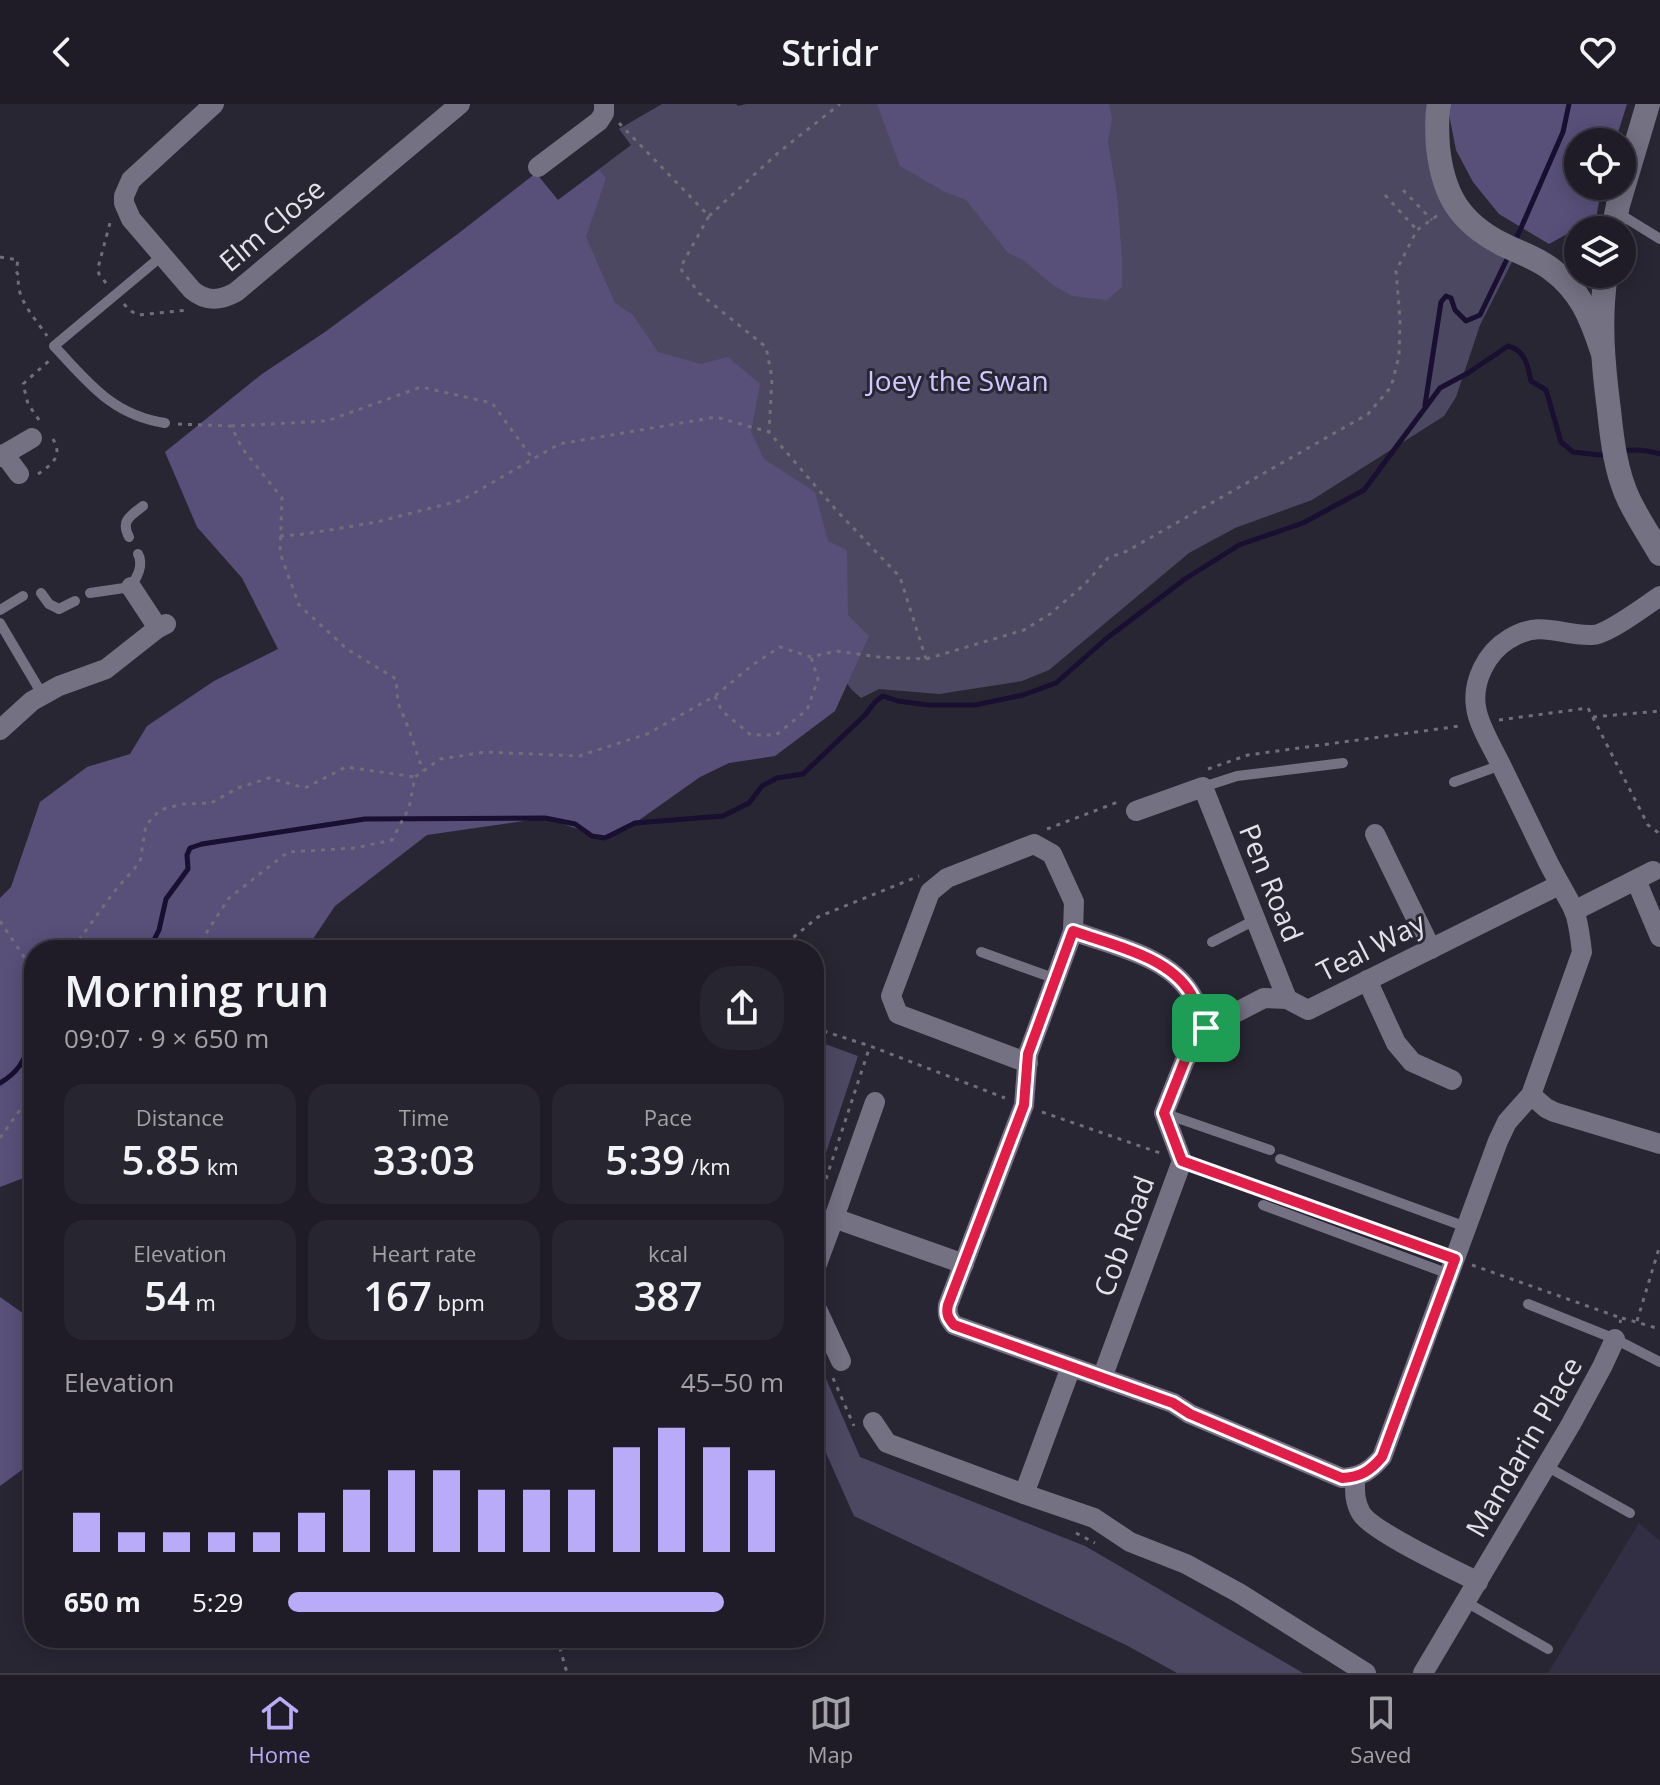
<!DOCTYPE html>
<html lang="en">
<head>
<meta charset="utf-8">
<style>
	body { margin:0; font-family:"Open Sans",sans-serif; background:#27252f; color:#f1f3f6; height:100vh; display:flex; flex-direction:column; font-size:30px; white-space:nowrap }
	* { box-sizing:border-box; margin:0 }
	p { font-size:26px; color:#a1a1a7 }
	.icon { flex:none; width:44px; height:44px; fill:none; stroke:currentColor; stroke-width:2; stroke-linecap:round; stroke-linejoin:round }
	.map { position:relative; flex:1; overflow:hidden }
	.side { position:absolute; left:24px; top:836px; width:800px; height:708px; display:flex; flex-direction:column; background:#1f1c27; border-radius:32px; box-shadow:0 4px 20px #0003,0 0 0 2px #3c3a44 }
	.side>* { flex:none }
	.fabs { position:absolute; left:1564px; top:24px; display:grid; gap:16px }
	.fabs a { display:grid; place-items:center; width:72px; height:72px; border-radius:50%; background:#1f1c27; box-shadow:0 4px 20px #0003,0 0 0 2px #3c3a44; font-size:40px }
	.pin { position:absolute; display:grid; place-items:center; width:68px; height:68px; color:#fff; margin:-34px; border-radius:16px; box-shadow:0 4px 12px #0006 }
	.round { display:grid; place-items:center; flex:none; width:84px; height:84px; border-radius:32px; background:#27252f }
	.summary { display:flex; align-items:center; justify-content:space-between; height:136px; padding:0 40px }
	h1 { font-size:44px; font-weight:600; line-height:60px }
	.metrics { display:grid; grid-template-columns:repeat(3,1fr); gap:12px; height:136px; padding:8px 40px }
	.metrics div { display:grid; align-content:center; border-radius:20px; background:#27252f; text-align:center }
	.metrics b { font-size:40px; font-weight:600 }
	.metrics small { font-size:22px; font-weight:400 }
	.metrics p { font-size:22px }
	.chart { height:224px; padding:16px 40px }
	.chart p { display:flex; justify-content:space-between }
	.chart svg { width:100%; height:144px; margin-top:8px; stroke:#b9abf7; stroke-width:6 }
	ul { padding:0 40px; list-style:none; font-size:26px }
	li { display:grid; grid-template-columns:128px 96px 1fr; align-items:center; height:60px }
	li i { height:20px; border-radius:10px; background:#b9abf7 }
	header { display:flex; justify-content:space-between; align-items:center; height:104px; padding:0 40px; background:#1f1c27; font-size:36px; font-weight:600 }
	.tabs { display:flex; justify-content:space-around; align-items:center; height:112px; border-top:2px solid #3c3a44; background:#1f1c27; font-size:22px; color:#a1a1a7 }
	.tabs a { display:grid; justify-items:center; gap:4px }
	.tabs .selected { color:#b9abf7 }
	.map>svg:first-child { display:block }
</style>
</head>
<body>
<header><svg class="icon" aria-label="back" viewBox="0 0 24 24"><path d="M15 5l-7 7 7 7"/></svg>Stridr<svg class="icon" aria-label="heart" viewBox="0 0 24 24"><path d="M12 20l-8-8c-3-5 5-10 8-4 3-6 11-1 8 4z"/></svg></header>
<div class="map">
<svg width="1660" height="1569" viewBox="0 0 1660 1569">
	<rect width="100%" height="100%" fill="#292634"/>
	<path fill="#322e43" d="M1639,1419l21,18v132h-112z"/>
	<g fill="#4d4862">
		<path d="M662,0h74l2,2 8,-2h693l1,64 74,90 -34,67 -24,72 -12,19 -132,84 -77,28 -46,25 -140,117 -27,11 -83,13 -60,-5 -18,9 -10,-9 -54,-76 -144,-139 -95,-274 73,-55 -12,-16z"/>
		<path d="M814,936l44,16 -44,133z"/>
		<path d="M814,1247l46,106 225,89 218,127h-126l-49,-27 -274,-130 -40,-90z"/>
	</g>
	<g fill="#585079">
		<path d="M877,0h232l3,14 -4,24 9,53 5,62v30l-15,13 -35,-4 -19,-11 -30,-25 -15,-7 -42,-53 -21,-8 -45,-26z"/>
		<path d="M1447,0h180l-12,38h-37v44h24l-6,32 -47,26 -50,-30 -26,-32 -17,-32z"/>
		<path d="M599,66l7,8 -20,59 29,66 18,12 25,37 43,12 27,-7 32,27 -9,48 13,27 51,33 13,49 19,9 1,65 21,21 -34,75 -60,45 -46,7 -29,14 -65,46 -30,15 -60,-20 -118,17 -92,71 -24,36 -8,8h-269v224l-34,13v-289l11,-11 29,-85 47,-35 43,-13 17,-28 67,-45 64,-32 -36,-71 -45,-51 -32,-75 97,-78 63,-42 134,-99 77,-60 22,27z"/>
		<path d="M0,1193l24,17 10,10v137l-34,25z"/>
	</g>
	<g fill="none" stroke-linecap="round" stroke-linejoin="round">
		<g stroke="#180f31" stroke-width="5">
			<path d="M1514,140l49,-112 6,-28"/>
			<path d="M1425,301l16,-103 5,-6 5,2 4,12 11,11 14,-6 28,-58"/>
			<path d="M1622,347c12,-2 26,-1 38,3"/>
			<path d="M149,846l10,-20 7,-31 22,-30 -1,-14 3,-7 12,-4 163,-25 180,-1 30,6 17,12 13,2 30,-15 88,-7 26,-13 13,-17 15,-8 26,-4 62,-59 10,-13 8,-6 15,5 30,4h47l48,-10 33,-12 51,-45 78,-59 54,-34 64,-22 61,-33 76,-102 28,-15 40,-27c17,4 20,20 23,35l15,9 15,52 12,10 26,3 9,-1"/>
			<path d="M0,979c22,-13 24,-25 34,-46"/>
		</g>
		<g stroke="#706e7a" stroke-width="3" stroke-dasharray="4 6" stroke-linecap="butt">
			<path d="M619,19l90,93 -29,52 19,25 67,54 6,31 -3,54"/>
			<path d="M1403,86l29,30"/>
			<path d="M1385,91l32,35"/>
			<path d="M709,112l70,-64 61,-48"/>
			<path d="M0,153l18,3 -2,11 3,5c-5,21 17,43 28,60"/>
			<path d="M106,179l-7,-9 -1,-6 13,-49"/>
			<path d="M124,200l5,6 9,5 50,-5"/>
			<path d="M39,316l-11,-16 -5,-20 27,-24"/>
			<path d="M178,320l53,2 11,22 40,50 -2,55 19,52 48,44 49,30 2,24 10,24 15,44"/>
			<path d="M231,322l96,-5 94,-34 71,16 41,56"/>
			<path d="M38,370c16,-11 26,-19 13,-38"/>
			<path d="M280,432l25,-2 72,-12 85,-22 97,-56 157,-27 53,15 68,79 63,66 26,82"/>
			<path d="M715,592l7,15 29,24h25l31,-25 11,-31 -7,-22"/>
			<path d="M1593,613l67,-6"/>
			<path d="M1499,616l89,-12 60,117 12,9"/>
			<path d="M1208,665l40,-14 212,-29"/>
			<path d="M1047,725l71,-27"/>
			<path d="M0,817l34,51"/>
			<path d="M77,846l2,-10 34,-47 27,-31 6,-37 14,-15 23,-6 28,-1 27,-15 31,-10 36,10 41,-21 69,10"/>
			<path d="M195,846l34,-52 59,-46 67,-4 37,-8 17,-32 6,-31 25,-18 45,-7 94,4 68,-22 68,-38 36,-30 29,-19 31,10 25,-6 43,6 47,2 98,-29 26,-16 35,-30 23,-26 19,-7 241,-137 23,-27 8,-31 1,-37 -4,-48 21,-41 21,-15"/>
			<path d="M778,846l40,-33 101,-41"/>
			<path d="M814,924l56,18 135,52"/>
			<path d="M1042,1008l118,41"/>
			<path d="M0,1034l34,-48"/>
			<path d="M1201,1064l64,23"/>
			<path d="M826,1075l44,-133"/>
			<path d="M1472,1161l149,53 -1,5"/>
			<path d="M1622,1214l38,11"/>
			<path d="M1637,1217l23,-76"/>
			<path d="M833,1274l21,48"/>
			<path d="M1076,1429l19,10"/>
			<path d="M557,1534l10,35"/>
		</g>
		<g stroke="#737182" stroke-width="10">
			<path d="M1618,109l42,26"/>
			<path d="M163,151l-109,91c35,37 58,69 111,77"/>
			<path d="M129,433c-9,-17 2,-21 14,-31"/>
			<path d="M41,489l8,11 10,5 16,-8"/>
			<path d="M90,489l41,-6c6,-10 13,-22 7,-33"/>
			<path d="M0,506l23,-14"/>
			<path d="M0,519l42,71"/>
			<path d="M1454,678l47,-17"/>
			<path d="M1203,683l34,-11 106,-13"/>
			<path d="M1212,838l43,-22"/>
			<path d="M981,848l75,27"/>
			<path d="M1166,1010l104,36"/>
			<path d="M1280,1055l186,68"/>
			<path d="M1263,1101l186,69"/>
			<path d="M1528,1200l87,35 45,23"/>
			<path d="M1546,1362l84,47"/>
			<path d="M1466,1498l82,47"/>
		</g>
		<g stroke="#737182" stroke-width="20">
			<path d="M214,0l-83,76 -7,16v7l7,16 61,71c14,12 28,11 44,2l224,-188"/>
			<path d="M538,63l61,-46 5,-8v-9"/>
			<path d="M4,350l15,20"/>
			<path d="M0,353l32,-19"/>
			<path d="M131,483l27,41"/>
			<path d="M0,626l32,-29 27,-15 47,-17 52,-41 8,-4"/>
			<path d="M1136,707l67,-24 84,212"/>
			<path d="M1375,730l56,115"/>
			<path d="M1636,776l24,57"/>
			<path d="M1574,807l79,-40"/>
			<path d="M1367,876l29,63 16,19 40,18"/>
			<path d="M1206,924c-5,-12 -9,-24 -15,-34 -22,-38 -80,-49 -118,-63l-45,123 -4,51 -76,200c-1,9 0,13 6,20l219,78 17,11 152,64c19,-1 28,-7 40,-21l116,-316 9,-19 24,-27 51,-143c-2,-14 -3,-29 -8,-42 -8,-16 -18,-32 -26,-48 -16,-33 -32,-66 -48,-99 -8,-16 -22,-39 -24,-56 -4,-26 11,-55 33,-68 32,-20 51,-3 83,-4 15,0 53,-29 68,-39"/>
			<path d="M1028,959l-130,-49 -7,-18 39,-104 17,-14 87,-34 18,10 22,48 -1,29"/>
			<path d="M1531,991l15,13 8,4 106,32"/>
			<path d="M875,998l-41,116 130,46"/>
			<path d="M814,1168l20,-54"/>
			<path d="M814,1186l1,15 26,56"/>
			<path d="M1102,1274l80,-217 -18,-48 21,-53 21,-32 58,-30 23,1 21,11 251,-125"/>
			<path d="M873,1318l14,21 137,51 47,-127"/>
			<path d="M1355,1373c0,13 -1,24 6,36 10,18 94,57 117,69"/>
			<path d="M1024,1390l70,24 36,24 56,22 53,29 127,80"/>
			<path d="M1423,1569l148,-249 31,-57 13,-28"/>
		</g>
		<g stroke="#737182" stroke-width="24">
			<path d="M1439,0c-3,14 -2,29 -1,43 5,47 21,75 64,97 16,8 35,14 49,25 29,21 40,48 51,82"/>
			<path d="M1613,126l5,-25 30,-101"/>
			<path d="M1606,170c-7,46 -3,90 3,136 3,30 7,63 20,90 9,19 21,36 31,54"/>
		</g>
	</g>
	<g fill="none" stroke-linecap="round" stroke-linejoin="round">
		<defs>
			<path id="route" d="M1073,827c38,14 96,25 118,63 6,10 10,22 15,34l-21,32 -21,53 18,48 273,98 -73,198c-12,14 -21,20 -40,21l-152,-64 -17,-11 -219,-78c-6,-7 -8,-11 -6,-20l76,-200 4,-51z"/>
		</defs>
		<use href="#route" stroke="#fff" stroke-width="16"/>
		<use href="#route" stroke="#e11d48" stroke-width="10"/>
	</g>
	<g text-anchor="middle" stroke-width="6" stroke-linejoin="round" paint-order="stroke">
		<g font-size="28" fill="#e3e2eb" stroke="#292634">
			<text transform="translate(272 121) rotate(-40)" y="10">Elm Close</text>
			<text transform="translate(1271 779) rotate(68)" y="10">Pen Road</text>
			<text transform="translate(1371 843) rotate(-27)" y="10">Teal Way</text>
			<text transform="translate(1124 1132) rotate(-70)" y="10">Cob Road</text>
			<text transform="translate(1524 1343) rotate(-60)" y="10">Mandarin Place</text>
		</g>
		<g font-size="28" fill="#d1c8ff" stroke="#292634">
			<text x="958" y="287">Joey the Swan</text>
		</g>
	</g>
</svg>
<div class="fabs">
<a><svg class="icon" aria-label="locate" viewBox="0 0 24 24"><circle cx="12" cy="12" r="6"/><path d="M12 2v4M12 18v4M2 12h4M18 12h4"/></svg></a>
<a><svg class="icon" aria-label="layers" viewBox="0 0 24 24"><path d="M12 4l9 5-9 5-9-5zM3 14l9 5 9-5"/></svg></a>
</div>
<div class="pin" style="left:1206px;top:924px;background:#1e9e55"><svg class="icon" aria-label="arrive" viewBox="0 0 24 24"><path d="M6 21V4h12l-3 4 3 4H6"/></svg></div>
<section class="side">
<div class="summary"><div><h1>Morning run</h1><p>09:07 · 9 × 650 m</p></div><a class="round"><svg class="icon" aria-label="share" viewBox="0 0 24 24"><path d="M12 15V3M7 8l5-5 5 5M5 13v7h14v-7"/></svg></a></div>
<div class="metrics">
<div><p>Distance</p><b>5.85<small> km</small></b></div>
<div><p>Time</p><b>33:03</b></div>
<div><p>Pace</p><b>5:39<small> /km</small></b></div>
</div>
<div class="metrics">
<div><p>Elevation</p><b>54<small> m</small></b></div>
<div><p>Heart rate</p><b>167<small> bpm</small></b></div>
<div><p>kcal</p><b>387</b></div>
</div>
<div class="chart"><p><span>Elevation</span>45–50 m</p>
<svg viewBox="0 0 160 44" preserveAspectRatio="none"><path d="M5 44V32M15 44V38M25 44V38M35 44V38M45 44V38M55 44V32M65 44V25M75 44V19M85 44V19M95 44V25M105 44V25M115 44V25M125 44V12M135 44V6M145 44V12M155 44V19"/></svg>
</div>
<ul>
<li><b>650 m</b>5:29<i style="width:88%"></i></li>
</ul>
</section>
</div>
<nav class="tabs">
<a class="selected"><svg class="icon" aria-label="home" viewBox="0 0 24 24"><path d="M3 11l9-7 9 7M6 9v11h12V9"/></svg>Home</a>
<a><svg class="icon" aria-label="map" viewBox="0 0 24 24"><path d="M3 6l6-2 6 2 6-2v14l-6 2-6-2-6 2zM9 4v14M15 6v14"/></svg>Map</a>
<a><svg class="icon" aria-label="saved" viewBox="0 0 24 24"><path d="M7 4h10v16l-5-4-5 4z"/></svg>Saved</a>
</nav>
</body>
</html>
